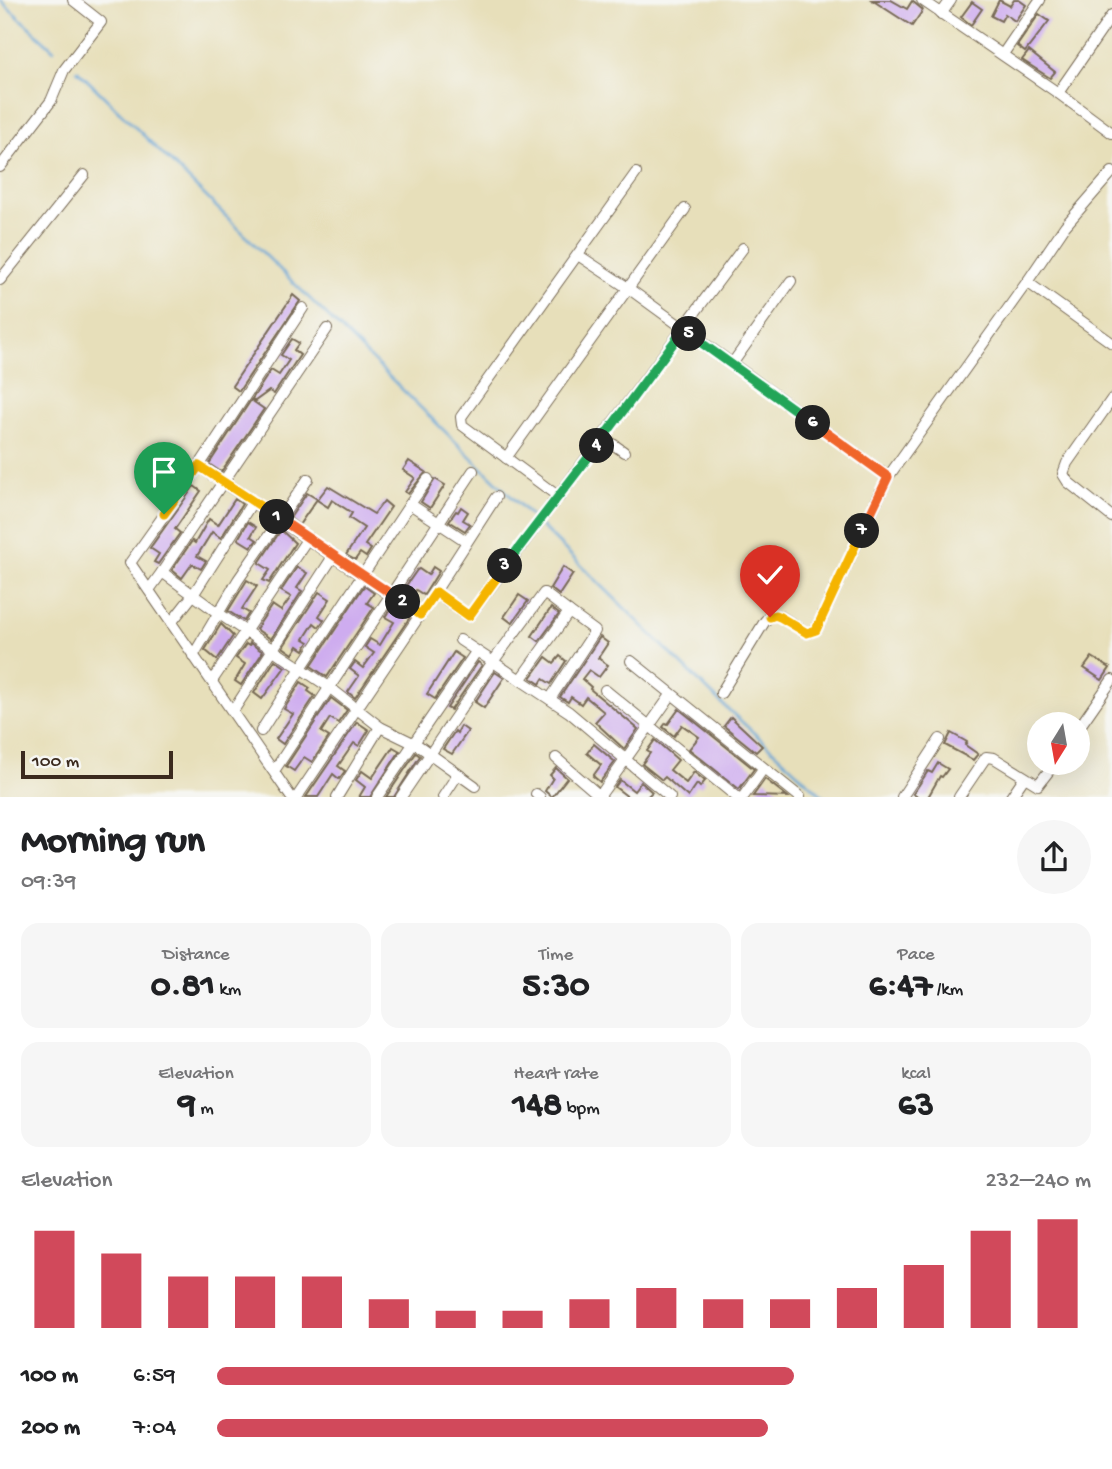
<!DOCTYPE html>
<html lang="en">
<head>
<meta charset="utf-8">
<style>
	body { margin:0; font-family:"Gochi Hand",sans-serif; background:#f6f6f6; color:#202124; height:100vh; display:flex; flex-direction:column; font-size:26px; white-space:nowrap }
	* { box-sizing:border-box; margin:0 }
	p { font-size:23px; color:#757577 }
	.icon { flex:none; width:38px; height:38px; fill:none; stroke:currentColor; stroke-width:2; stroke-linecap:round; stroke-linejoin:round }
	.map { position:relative; height:797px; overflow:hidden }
	.side { display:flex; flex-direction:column; background:#fff; flex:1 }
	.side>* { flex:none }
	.needle { width:46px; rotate:191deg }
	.tools { position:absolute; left:1027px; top:712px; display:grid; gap:14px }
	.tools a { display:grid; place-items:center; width:63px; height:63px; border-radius:50%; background:#fff; box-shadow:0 7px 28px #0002; font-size:35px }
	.scale { position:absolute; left:21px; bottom:18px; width:152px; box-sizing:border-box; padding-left:7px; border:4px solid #3b2a1e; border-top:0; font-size:19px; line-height:24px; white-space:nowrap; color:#3b2a1e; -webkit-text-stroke:5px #f6f6f2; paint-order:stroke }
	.pin { position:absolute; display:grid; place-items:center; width:60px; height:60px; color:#fff; margin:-72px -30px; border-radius:50% 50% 50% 0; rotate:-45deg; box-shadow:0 0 7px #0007 }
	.pin .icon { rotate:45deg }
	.km { position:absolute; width:35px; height:35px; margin:-18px; border-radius:50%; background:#222; color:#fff; font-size:19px; line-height:35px; text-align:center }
	.round { display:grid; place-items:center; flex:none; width:74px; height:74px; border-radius:37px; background:#f6f6f6 }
	.headline { display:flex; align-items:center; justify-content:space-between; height:119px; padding:0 21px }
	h1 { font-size:38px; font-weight:700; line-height:52px }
	.metrics { display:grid; grid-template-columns:repeat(3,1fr); gap:10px; height:119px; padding:7px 21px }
	.metrics div { display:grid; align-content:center; border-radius:18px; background:#f6f6f6; text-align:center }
	.metrics b { font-size:35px; font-weight:700 }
	.metrics small { font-size:19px; font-weight:400 }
	.metrics p { font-size:19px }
	.chart { height:196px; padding:14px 21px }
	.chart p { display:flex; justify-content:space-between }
	.chart svg { width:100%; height:126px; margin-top:7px; stroke:#d1495b; stroke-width:6 }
	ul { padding:0 21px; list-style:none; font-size:23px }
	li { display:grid; grid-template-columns:112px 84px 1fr; align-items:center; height:52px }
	li i { height:18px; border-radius:9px; background:#d1495b }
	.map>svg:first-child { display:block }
</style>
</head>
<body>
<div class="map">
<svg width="1112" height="797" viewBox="0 0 1112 797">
	<rect width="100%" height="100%" fill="#f6f6f2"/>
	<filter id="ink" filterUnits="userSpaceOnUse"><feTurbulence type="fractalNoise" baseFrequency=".0143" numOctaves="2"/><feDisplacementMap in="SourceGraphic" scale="14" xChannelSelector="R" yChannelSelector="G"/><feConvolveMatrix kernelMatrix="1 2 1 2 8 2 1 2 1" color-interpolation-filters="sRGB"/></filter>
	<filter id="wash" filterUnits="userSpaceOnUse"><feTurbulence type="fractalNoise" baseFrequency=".00686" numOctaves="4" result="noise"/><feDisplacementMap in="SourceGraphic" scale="28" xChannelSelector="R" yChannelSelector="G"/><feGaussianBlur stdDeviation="1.57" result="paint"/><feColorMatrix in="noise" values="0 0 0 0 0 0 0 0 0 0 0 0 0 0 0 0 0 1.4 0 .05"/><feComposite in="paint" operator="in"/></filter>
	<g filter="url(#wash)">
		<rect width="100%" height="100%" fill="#e7dfba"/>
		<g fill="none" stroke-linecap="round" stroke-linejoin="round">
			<g stroke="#62a3d5" stroke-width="2.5">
				<path d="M0,0l54,50"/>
				<path d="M77,70l459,451"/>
				<path d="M541,526l178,175 105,96"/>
			</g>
		</g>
		<g id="blocks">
			<g fill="#ceacef">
				<path d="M872,0h19l16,9 5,-8 11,9 -11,16z"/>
				<path d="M999,0l11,6 4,-6h5l7,5 -11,16 -10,-7 -4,7 -10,-5z"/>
				<path d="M972,2l10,7 -11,16 -10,-8z"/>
				<path d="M1039,14l10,7 -24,31 -8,-6z"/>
				<path d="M1029,51l26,21 -5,6 -28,-18z"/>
				<path d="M293,295l7,6 -61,90 -7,-5z"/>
				<path d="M292,339l7,4 -5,7 6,5 -26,39 -5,-3 -14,10 -3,-2 19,-29 8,5 10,-15 -8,-5z"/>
				<path d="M251,400l13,9 -43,63 -12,-8z"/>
				<path d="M409,461l17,11 -18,22 -3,-2 10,-14 -12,-8z"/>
				<path d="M177,468l8,4 -20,29 -8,-6z"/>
				<path d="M435,479l10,6 -15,23 -9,-6z"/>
				<path d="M194,486l7,5 -26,38 5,4 -22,31 -4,-2 5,-8 -9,-6z"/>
				<path d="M328,486l46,28 10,-13 7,6 -26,38 6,4 -5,8 -6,-4 -5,7 -9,-5 18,-27 -15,-10 3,-5 -20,-13 -4,7 -11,-7z"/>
				<path d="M307,493l10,6 -18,26 -9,-7z"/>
				<path d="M235,499l7,5 -21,34 -9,-6 -15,24 9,5 -5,8 -9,-5 -10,14 -10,-8 20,-29 3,2 14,-24 9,6z"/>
				<path d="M461,507l7,5 -5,8 7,4 -5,7 -16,-10 7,-10 2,1z"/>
				<path d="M248,522l8,5 -5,9 6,4 -6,7 -13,-8z"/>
				<path d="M281,530l14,13 -26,40 -6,-3 7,-10 -11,-7z"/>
				<path d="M297,567l10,6 -10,15 5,3 -31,48 -15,-10 16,-24 9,6 10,-14 -10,-6z"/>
				<path d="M433,567l6,4 -15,24 -8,-5 -6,9 -9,-6 16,-23 2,-1 9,6z"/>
				<path d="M563,567l10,7 -14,21 -9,-7z"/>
				<path d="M247,580l10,6 -15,23 7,4 -5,8 -16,-10z"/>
				<path d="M364,586l10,7 -7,10 7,4 -47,70 -16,-11z"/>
				<path d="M319,592l11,7 -11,17 5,4 -5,7 -5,-4 -10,16 5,3 -5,8 -6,-4 -5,8 -10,-7z"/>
				<path d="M519,595l9,6 -16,22 -8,-6z"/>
				<path d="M391,608l19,9 -55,81 -7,-6 11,-16 -9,-7 5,-7 8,6 11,-15 -9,-6 5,-8 10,6 14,-23 -9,-5z"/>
				<path d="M551,608l8,6 -20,27 -7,-5z"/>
				<path d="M221,624l12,12 -16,24 -12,-10z"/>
				<path d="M600,637l8,6 -10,15 10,7 -9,12 -10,-7 -7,9 9,8 -1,2 48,40 -14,20 -29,-27 9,-10 -18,-15 -5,7 -10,-7 -3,5 -8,-5z"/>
				<path d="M250,643l13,9 -22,33 -6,-4 10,-17 -9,-6 10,-14 3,2z"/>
				<path d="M454,652l9,6 -28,41 -8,-5z"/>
				<path d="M560,656l6,5 -15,23 -8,-5 -3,5 -9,-6 15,-21 8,6z"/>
				<path d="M1092,657l18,11 -8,12 -18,-12z"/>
				<path d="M275,660l10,7 -23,32 -8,-6z"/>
				<path d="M478,662l4,3 -31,45 -4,-2z"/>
				<path d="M495,672l9,6 -20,30 -9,-6z"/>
				<path d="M301,682l9,6 -2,3 7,5 -32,48 -7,-5 17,-25 -9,-5z"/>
				<path d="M331,698l16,12 -9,13 -8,-5 -9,14 8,5 -17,25 -8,-5 -10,14 -8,-5z"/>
				<path d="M679,709l75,60 -15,20 -50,-40 10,-12 -17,-12 -8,11 -11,-9 3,-4 2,1z"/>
				<path d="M731,717l31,29 -6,6 -32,-26z"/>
				<path d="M357,722l12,8 -10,16 -5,-3 -16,23 7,5 -6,8 -6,-5 -15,23h-12z"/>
				<path d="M461,726l7,5 -16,23 -9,-5 12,-18 2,2z"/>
				<path d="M951,733l16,9 -2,3 13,9 -5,6 -28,-15z"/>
				<path d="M655,740l23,20 -8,10 16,13 8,-11 11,9 -5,6 -3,-3 -9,13 -23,-20 -3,3 -20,-16 8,-11 -3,-2z"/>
				<path d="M594,744l21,18 -15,20 -7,-6 8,-11 -14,-12z"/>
				<path d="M393,747l7,4 -30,46h-11l6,-10 -9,-7 6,-9 10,7z"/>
				<path d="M416,753l4,3 -26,41h-8z"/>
				<path d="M938,763l10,6 -6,8 -2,-1 -12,21h-10l-5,-3 15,-23 4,2z"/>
				<path d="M556,768l11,10 -15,19 -7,-6 8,-13 -3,-3z"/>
				<path d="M765,779l23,18 -35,-1z"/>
				<path d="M620,780l14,11 7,-9 11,10 -5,5h-19l-13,-10z"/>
			</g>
		</g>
	</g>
	<g filter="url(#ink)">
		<use href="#blocks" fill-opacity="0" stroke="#776955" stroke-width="2"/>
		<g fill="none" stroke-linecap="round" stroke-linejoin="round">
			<defs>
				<g id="street">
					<path d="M922,0l136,93 54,40"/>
					<path d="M941,14l10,-14"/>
					<path d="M1003,54l37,-54"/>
					<path d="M1058,93l54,-78"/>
					<path d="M0,167l51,-66 13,-31 37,-48 -28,-22"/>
					<path d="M1112,172l-47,54 -38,56 85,61"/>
					<path d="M578,255l50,33 260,189"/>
					<path d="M0,280l84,-105"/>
					<path d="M732,364l59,-83"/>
					<path d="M1112,399l-45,64 -4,11 5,8 44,35"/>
					<path d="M603,437l21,15"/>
					<path d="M506,458l179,-249"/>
					<path d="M199,466l221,149 -123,182"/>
					<path d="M559,497l-97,-72 -1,-8 175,-244"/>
					<path d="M410,504l18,-25"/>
					<path d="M162,572l165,-243"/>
					<path d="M149,590l13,-18 56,41 111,74 51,40 39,19 56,40"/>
					<path d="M436,592l33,24 274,-368"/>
					<path d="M420,615l76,-118"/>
					<path d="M171,623l22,-28 60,-94"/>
					<path d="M460,640l109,72 101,85"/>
					<path d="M193,656l45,-76 70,-101"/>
					<path d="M631,661l169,136"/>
					<path d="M520,680l49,-68 26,19 -45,68"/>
					<path d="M212,681l96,-143"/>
					<path d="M605,690l132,107"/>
					<path d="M721,693l44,-72c5,-5 8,-7 15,-5l27,17 9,-3 72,-153 139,-195"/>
					<path d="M233,711l101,-156"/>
					<path d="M1078,729l34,-49"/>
					<path d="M261,731l40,-63 109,-164 56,37"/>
					<path d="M556,758l45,39"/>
					<path d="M274,771l199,-300"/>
					<path d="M536,794l4,3"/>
					<path d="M291,797l-161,-234 69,-97 104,-158"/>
					<path d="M337,797l43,-70"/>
					<path d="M377,797l99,-145"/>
					<path d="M401,797l91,-134 52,-70 25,19"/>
					<path d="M443,797l15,-23"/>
					<path d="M599,797l72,-102"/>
					<path d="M743,797l20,-28"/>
					<path d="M902,797l38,-58"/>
					<path d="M959,797l27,-40 8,1 44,27 17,-22"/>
					<path d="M1011,797l13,-19"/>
				</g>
			</defs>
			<use href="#street" stroke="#776955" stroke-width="12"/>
			<use href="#street" stroke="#fff" stroke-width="10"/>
		</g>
	</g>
	<g fill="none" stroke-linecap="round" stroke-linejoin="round" filter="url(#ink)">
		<defs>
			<path id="split-1" d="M164,514l35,-48 78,51"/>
			<path id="split-2" d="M277,517l126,85"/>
			<path id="split-3" d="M403,602l17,13 16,-23 33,24 36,-50"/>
			<path id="split-4" d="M505,566l92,-120"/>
			<path id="split-5" d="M597,446l86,-116 6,4"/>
			<path id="split-6" d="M689,334l124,89"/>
			<path id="split-7" d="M813,423l75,54 -26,54"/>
			<path id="split-8" d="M770,617l5,-2 5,2 27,16 9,-3 46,-99"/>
		</defs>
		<use href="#split-1" stroke="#fff" stroke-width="14"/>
		<use href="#split-2" stroke="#fff" stroke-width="14"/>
		<use href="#split-3" stroke="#fff" stroke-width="14"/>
		<use href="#split-4" stroke="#fff" stroke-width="14"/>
		<use href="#split-5" stroke="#fff" stroke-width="14"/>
		<use href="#split-6" stroke="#fff" stroke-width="14"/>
		<use href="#split-7" stroke="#fff" stroke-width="14"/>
		<use href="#split-8" stroke="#fff" stroke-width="14"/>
		<use href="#split-1" stroke="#f5b400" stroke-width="9"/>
		<use href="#split-2" stroke="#f0652b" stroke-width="9"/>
		<use href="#split-3" stroke="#f5b400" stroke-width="9"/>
		<use href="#split-4" stroke="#22a559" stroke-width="9"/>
		<use href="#split-5" stroke="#22a559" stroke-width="9"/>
		<use href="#split-6" stroke="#22a559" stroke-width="9"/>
		<use href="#split-7" stroke="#f0652b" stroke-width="9"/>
		<use href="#split-8" stroke="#f5b400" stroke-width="9"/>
	</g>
</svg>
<div class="tools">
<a><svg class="needle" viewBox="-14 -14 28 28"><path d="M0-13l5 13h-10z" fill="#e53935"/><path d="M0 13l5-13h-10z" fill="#757577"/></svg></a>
</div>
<div class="scale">100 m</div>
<div class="pin" style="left:164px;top:514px;background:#1e9e55"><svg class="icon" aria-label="arrive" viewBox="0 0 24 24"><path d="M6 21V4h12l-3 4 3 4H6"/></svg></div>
<div class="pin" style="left:770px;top:617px;background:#d93025"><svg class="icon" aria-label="check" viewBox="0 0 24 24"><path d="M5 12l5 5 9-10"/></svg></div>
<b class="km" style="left:277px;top:517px">1</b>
<b class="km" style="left:403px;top:602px">2</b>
<b class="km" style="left:505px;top:566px">3</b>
<b class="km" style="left:597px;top:446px">4</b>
<b class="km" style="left:689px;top:334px">5</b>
<b class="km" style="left:813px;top:423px">6</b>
<b class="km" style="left:862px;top:531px">7</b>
</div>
<section class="side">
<div class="headline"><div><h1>Morning run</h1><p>09:39</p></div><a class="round"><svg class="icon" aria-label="share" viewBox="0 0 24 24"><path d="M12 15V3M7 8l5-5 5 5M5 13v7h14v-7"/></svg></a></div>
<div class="metrics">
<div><p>Distance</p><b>0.81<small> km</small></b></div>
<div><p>Time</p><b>5:30</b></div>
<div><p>Pace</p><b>6:47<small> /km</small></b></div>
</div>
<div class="metrics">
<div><p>Elevation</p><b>9<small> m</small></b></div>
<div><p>Heart rate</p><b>148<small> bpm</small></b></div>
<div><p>kcal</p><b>63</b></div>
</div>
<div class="chart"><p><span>Elevation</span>232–240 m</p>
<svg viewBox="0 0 160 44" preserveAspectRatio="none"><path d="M5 44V10M15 44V18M25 44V26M35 44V26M45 44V26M55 44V34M65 44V38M75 44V38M85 44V34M95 44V30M105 44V34M115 44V34M125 44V30M135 44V22M145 44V10M155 44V6"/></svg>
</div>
<ul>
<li><b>100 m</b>6:59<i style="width:66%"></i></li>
<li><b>200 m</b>7:04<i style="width:63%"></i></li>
</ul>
</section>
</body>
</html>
